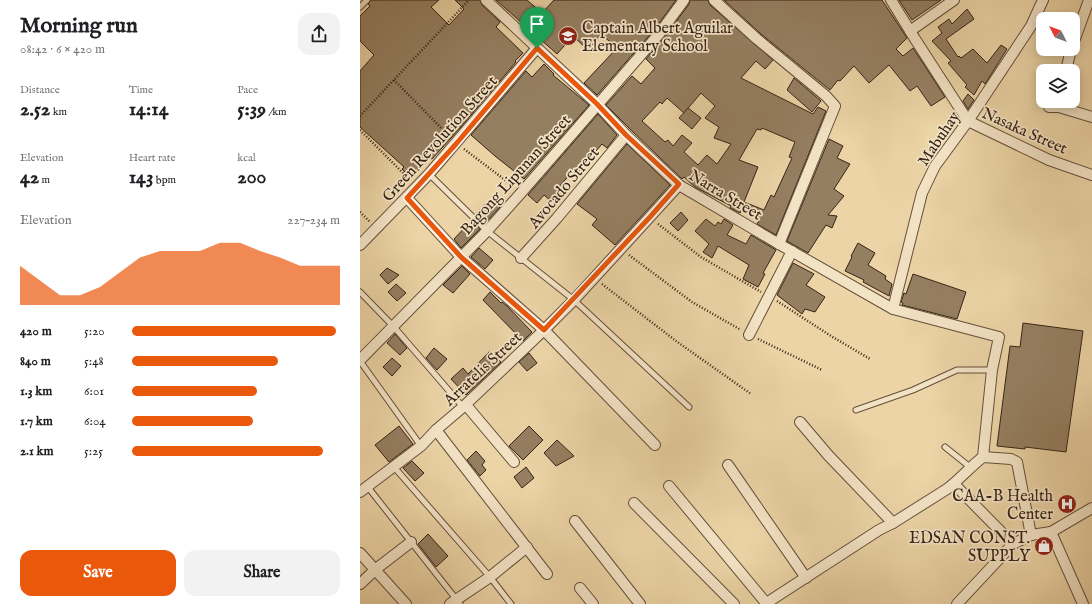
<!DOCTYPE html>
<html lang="en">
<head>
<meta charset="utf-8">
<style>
	body { margin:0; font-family:"IM FELL English",serif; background:#f2f2f2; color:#202124; height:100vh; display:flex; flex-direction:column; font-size:15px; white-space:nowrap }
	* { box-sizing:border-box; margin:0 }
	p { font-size:13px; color:#757577 }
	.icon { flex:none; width:22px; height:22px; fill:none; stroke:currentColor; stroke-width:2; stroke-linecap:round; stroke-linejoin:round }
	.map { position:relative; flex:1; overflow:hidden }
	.drawer { display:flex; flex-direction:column; background:#fff; width:360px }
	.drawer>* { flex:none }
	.needle { width:26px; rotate:312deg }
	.buttons { position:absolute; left:676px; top:12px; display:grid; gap:8px }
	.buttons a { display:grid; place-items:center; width:44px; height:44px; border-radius:8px; background:#fff; box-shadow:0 2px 10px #0003; font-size:20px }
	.pin { position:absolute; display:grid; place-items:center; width:34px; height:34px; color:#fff; margin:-41px -17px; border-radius:50% 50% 50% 0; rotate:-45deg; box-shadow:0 0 4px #0007 }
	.pin .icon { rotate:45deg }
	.round { display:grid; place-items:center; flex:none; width:42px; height:42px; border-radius:12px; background:#f2f2f2 }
	.head { display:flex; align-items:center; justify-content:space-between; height:68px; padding:0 20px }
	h1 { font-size:22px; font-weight:800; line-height:30px }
	.figures { display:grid; grid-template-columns:repeat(3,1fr); gap:6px; height:68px; padding:4px 20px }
	.figures div { display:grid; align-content:center }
	.figures b { font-size:20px; font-weight:800 }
	.figures small { font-size:11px; font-weight:400 }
	.figures p { font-size:11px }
	.chart { height:112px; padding:8px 20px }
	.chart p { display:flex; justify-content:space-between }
	.chart svg { width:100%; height:72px; margin-top:4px; fill:#ea580c; opacity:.7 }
	.button { display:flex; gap:8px; margin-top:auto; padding:8px 20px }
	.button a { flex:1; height:46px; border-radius:12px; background:#ea580c; color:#fff; font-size:16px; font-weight:800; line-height:46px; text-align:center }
	.button a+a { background:#f2f2f2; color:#202124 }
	ul { padding:0 20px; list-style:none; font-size:13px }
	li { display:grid; grid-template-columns:64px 48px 1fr; align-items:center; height:30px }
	li i { height:10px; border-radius:5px; background:#ea580c }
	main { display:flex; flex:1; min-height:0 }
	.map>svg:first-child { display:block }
</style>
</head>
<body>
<main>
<section class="drawer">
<div class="head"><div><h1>Morning run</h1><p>08:42 · 6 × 420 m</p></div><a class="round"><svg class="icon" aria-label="share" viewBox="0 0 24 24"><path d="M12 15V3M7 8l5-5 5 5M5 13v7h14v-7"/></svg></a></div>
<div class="figures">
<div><p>Distance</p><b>2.52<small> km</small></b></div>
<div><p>Time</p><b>14:14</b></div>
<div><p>Pace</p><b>5:39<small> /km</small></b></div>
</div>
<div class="figures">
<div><p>Elevation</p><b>42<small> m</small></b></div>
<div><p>Heart rate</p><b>143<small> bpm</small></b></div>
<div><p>kcal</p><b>200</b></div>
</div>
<div class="chart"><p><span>Elevation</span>227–234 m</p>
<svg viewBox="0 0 160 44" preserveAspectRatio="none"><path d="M0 44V20L10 29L20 38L30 38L40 33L50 24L60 15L70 11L80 11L90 11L100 6L110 6L120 11L130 15L140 20L150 20L160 20V44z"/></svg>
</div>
<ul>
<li><b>420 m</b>5:20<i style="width:98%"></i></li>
<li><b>840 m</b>5:48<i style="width:70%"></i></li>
<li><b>1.3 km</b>6:01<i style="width:60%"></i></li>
<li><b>1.7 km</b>6:04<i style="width:58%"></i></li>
<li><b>2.1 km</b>5:25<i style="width:92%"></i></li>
</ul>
<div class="button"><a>Save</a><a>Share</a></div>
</section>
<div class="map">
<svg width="732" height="604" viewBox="0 0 732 604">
	<rect width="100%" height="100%" fill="#ecd4a6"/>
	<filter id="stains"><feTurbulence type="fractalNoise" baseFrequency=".005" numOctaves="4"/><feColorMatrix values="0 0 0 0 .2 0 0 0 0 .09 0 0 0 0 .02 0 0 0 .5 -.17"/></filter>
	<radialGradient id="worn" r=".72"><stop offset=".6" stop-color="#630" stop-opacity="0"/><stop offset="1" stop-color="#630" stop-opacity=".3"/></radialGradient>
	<g fill="#957f61" stroke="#362317" fill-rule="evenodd">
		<path d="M11,0h68l-8,7 18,18 15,-16 -9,-9h25l2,5 18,17 -4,5 27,26 -8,8 1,1 -56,66 -28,31 -2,-1 -19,20 -9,-9 2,-2 -44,-40v-56l14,-16 -14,-14v-25l10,-10 -2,-2z"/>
		<path d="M136,0h31l15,13 12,-13h122l-22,30 -57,65 -13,-12 33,-35 -16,-14 -13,16 -15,-14 -16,18z"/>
		<path d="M330,0h18l2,5 63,55 -8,9 -9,-8 -15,17 72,36 5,-7 8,4 -50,124 -19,-11 3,-5 -18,-10 -2,4 -10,-5 1,-2 -36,-19 -11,-10 -2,2 -51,-49 -25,-25 26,-29 9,8 14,-16 -9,-9 18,-21 25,-34zM341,93l14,13 -10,12 14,9 -5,11 17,6 -14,20 -10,-9 -9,10 -14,-13 8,-9 -10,-8 -9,11 -5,-6 -3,2 -23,-21 18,-19 2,2 5,-6 17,15zM402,128l33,14 -6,15 3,1 -18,39 -3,-2 -7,15 -20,-8 14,-35 -19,-7 18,-31 4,1z"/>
		<path d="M364,0h158l25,38 -11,11 7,7 10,-8 32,49 -14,9 -14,-20 -7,5 -21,-26 -20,18 -15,-17 -14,15 -2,-1 -8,10 -69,-56z"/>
		<path d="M539,0h42l-29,20z"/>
		<path d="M607,9l7,10 -28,20 12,18 1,-1 2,2 12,-9 14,14 14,-18 6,4 -22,35 -3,-3 -8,14 -9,-8 2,-2 -19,-22 3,-2 -19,-20 10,-8 -4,-6 11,-8 3,5z"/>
		<path d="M184,64l10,10 -1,1 36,30 -65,74 -29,-23 -24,-21 55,-64 6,6z"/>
		<path d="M434,78l27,23 -9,11 -25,-22z"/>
		<path d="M608,94l6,6 -6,9 -5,-8z"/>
		<path d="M328,108l13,10 -9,11 -13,-11z"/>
		<path d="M238,114l19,21 -10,13 -5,-4 -25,29 -3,-3 -17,19 3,3 -8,10 -8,-7 -7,8 -9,-8z"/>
		<path d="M469,139l14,7 -6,12 13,6 -16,25 10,7 -16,19 9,1 -5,12 -6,-3 -18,28 -21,-12z"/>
		<path d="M267,144l43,41 -55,60 -23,-20 5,-6 -20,-15z"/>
		<path d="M130,199l10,8 -15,16 -9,-9z"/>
		<path d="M321,212l7,8 -10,11 -8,-8z"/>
		<path d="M346,219l9,7 3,-4 3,2 3,-5 9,6 -6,10 19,9 5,-9 25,15 -13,23 2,1 -7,13 -15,-8 6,-14 -31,-19 -6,12 -9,-6 6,-8 -14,-13z"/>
		<path d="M111,221l9,8 -19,19 -7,-9z"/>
		<path d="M498,243l17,10 -7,12 18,11 -1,3 7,5 -3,12 -26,-14 1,-2 -19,-9 7,-14 -1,-1z"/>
		<path d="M119,248l14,12 -8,9 -14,-12z"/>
		<path d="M433,263l21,11 -8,11 19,12 -10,15 -10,-3 -3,5 -25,-19z"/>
		<path d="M102,266l8,8 -17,19 -10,-8z"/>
		<path d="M27,268l12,7 -11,9 -8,-9z"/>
		<path d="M553,274l53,18 -9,27 -55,-14 1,-2 -2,-1 3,-9 2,1z"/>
		<path d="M36,284l10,9 -9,8 -9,-9z"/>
		<path d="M130,292l11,11 1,-1 5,4 25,26 -9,9 -40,-41z"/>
		<path d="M663,323l60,8 -17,121 -41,-5v2l-28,-3 13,-100 10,1z"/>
		<path d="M35,334l12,14 -7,7 -13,-12z"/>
		<path d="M74,348l13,11 -10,11 -11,-12z"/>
		<path d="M130,351l11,11 -35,33 -15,-16 12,-11 5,6z"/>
		<path d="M169,353l8,10 -10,8 -8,-9z"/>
		<path d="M32,358l9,8 -9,10 -9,-9z"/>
		<path d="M39,426l14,18 -24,18 -14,-17z"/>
		<path d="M169,426l14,14 -20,20 -14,-14z"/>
		<path d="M197,440l17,16 -18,10 -12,-13z"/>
		<path d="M116,451l9,10 -3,4 4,5 -6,6 -13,-16z"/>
		<path d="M52,461l12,12 -9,8 -12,-13z"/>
		<path d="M166,467l8,11 -12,10 -8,-11z"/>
		<path d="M68,534l20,22 -12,11 -18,-23z"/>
	</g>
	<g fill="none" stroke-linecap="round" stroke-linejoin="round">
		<defs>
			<g id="lane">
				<path d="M0,7l7,-7"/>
				<path d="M69,174l58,57 87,69 115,107"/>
				<path d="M0,292l34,35 69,80"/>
				<path d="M0,361l61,85"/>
				<path d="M496,410l57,-20 44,-20h35"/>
				<path d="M585,447l25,20"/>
				<path d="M34,467l96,110 21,27"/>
				<path d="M7,486l93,118"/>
			</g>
			<g id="street">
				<path d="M126,0l111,104 29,31 53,50 100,59 114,65 106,28 -7,33 -9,87"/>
				<path d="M354,0l43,39 69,57 9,10 -56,138"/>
				<path d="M531,0l24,39 53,82 81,39 43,15"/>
				<path d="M550,31l44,-31"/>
				<path d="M713,44l16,-44"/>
				<path d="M706,71l5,-22"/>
				<path d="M689,107h10l33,10"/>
				<path d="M47,198l54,59 83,73 111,115"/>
				<path d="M0,245l69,-71 108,-126"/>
				<path d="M161,258l36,-40 69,-83"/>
				<path d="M533,309l29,-116 13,-27 33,-45 63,-95 12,-26"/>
				<path d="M389,335l43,-84"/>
				<path d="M0,360l127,-129 34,-38 138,-159 25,-34"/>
				<path d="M106,405l48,57"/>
				<path d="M440,422l28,33 65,68"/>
				<path d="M76,430l111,144"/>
				<path d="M368,465l78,113"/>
				<path d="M594,484l59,60"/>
				<path d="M309,486l97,117"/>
				<path d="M0,492l61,-46 15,-16 27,-23 81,-77 30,-30 105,-115"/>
				<path d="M274,503l100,101"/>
				<path d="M215,521l65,83"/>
				<path d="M691,532l32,72"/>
				<path d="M0,553l46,51"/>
				<path d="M0,584l16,-15 35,-27"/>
				<path d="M220,588l13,16"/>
				<path d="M90,604l40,-27 37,-30"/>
				<path d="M405,604l114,-74 14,-7 54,-34c13,-10 23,-22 36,-32l28,2 6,3 14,73"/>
				<path d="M597,604l56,-60 18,-9 20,-3 41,-24"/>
			</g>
		</defs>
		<use href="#lane" stroke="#644f3b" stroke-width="7"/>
		<use href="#street" stroke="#644f3b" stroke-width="12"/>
		<g stroke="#362317" stroke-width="2.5" stroke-dasharray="1 2" stroke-linecap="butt">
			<path d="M34,80l54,55"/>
			<path d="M0,116l109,-116"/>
			<path d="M0,130l49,49"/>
			<path d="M104,149l49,37"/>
			<path d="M0,212l10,10"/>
			<path d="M298,224l43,33 60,35"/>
			<path d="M269,255l63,47 49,28"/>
			<path d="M242,284l74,57 75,53"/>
			<path d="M417,301l54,35 39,23"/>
			<path d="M398,339l64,31"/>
		</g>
		<use href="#lane" stroke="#f3e3c5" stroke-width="5"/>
		<use href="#street" stroke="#f3e3c5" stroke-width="10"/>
	</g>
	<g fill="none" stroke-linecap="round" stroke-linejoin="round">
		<defs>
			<path id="route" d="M177,48l60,56 29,31 53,49 -29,33 -106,113 -83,-73 -54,-59 49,-54z"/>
		</defs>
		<use href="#route" stroke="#fff" stroke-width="8"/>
		<use href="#route" stroke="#ea580c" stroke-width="5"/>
	</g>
	<defs>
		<symbol id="school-disc" viewBox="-11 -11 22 22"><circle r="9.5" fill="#8f2418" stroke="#f3e3c5"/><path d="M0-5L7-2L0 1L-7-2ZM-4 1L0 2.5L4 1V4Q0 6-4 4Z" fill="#fff"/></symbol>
		<symbol id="hospital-disc" viewBox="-11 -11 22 22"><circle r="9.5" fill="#8f2418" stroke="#f3e3c5"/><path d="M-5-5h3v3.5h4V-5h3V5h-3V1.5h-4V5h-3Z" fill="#fff"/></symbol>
		<symbol id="shop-disc" viewBox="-11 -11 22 22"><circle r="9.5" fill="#8f2418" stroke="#f3e3c5"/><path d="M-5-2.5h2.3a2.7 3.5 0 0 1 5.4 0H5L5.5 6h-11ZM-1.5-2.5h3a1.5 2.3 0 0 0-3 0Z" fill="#fff"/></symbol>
	</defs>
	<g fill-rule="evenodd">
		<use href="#school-disc" x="197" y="25" width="22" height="22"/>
		<use href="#hospital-disc" x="696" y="493" width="22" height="22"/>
		<use href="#shop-disc" x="673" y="535" width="22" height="22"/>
	</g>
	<g text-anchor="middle" stroke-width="3.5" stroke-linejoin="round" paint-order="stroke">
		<g font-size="16" fill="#362317" stroke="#f3e3c5" text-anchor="end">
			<text x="222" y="33" text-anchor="start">Captain Albert Aguilar<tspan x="222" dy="18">Elementary School</tspan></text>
			<text x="693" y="501">CAA-B Health<tspan x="693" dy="18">Center</tspan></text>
			<text x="670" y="543">EDSAN CONST.<tspan x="670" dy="18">SUPPLY</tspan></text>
		</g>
		<g font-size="16" fill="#362317" stroke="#f3e3c5">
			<text transform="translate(665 130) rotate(24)" y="6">Nasaka Street</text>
			<text transform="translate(79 138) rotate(-48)" y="6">Green Revolution Street</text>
			<text transform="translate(578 138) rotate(-56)" y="6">Mabuhay</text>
			<text transform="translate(155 174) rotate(-48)" y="6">Bagong Lipunan Street</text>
			<text transform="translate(203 187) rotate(-50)" y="6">Avocado Street</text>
			<text transform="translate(366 194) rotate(31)" y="6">Narra Street</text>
			<text transform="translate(122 368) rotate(-43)" y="6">Arratelis Street</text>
		</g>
	</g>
	<rect width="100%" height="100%" filter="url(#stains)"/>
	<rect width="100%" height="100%" fill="url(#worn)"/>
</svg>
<div class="buttons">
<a><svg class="needle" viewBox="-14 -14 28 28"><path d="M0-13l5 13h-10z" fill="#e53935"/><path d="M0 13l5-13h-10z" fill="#757577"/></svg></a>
<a><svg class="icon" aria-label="layers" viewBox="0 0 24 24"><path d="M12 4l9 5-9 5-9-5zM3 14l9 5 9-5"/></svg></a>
</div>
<div class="pin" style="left:177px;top:48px;background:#1e9e55"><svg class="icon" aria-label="arrive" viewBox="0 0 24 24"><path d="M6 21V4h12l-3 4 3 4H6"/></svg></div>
</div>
</main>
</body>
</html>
